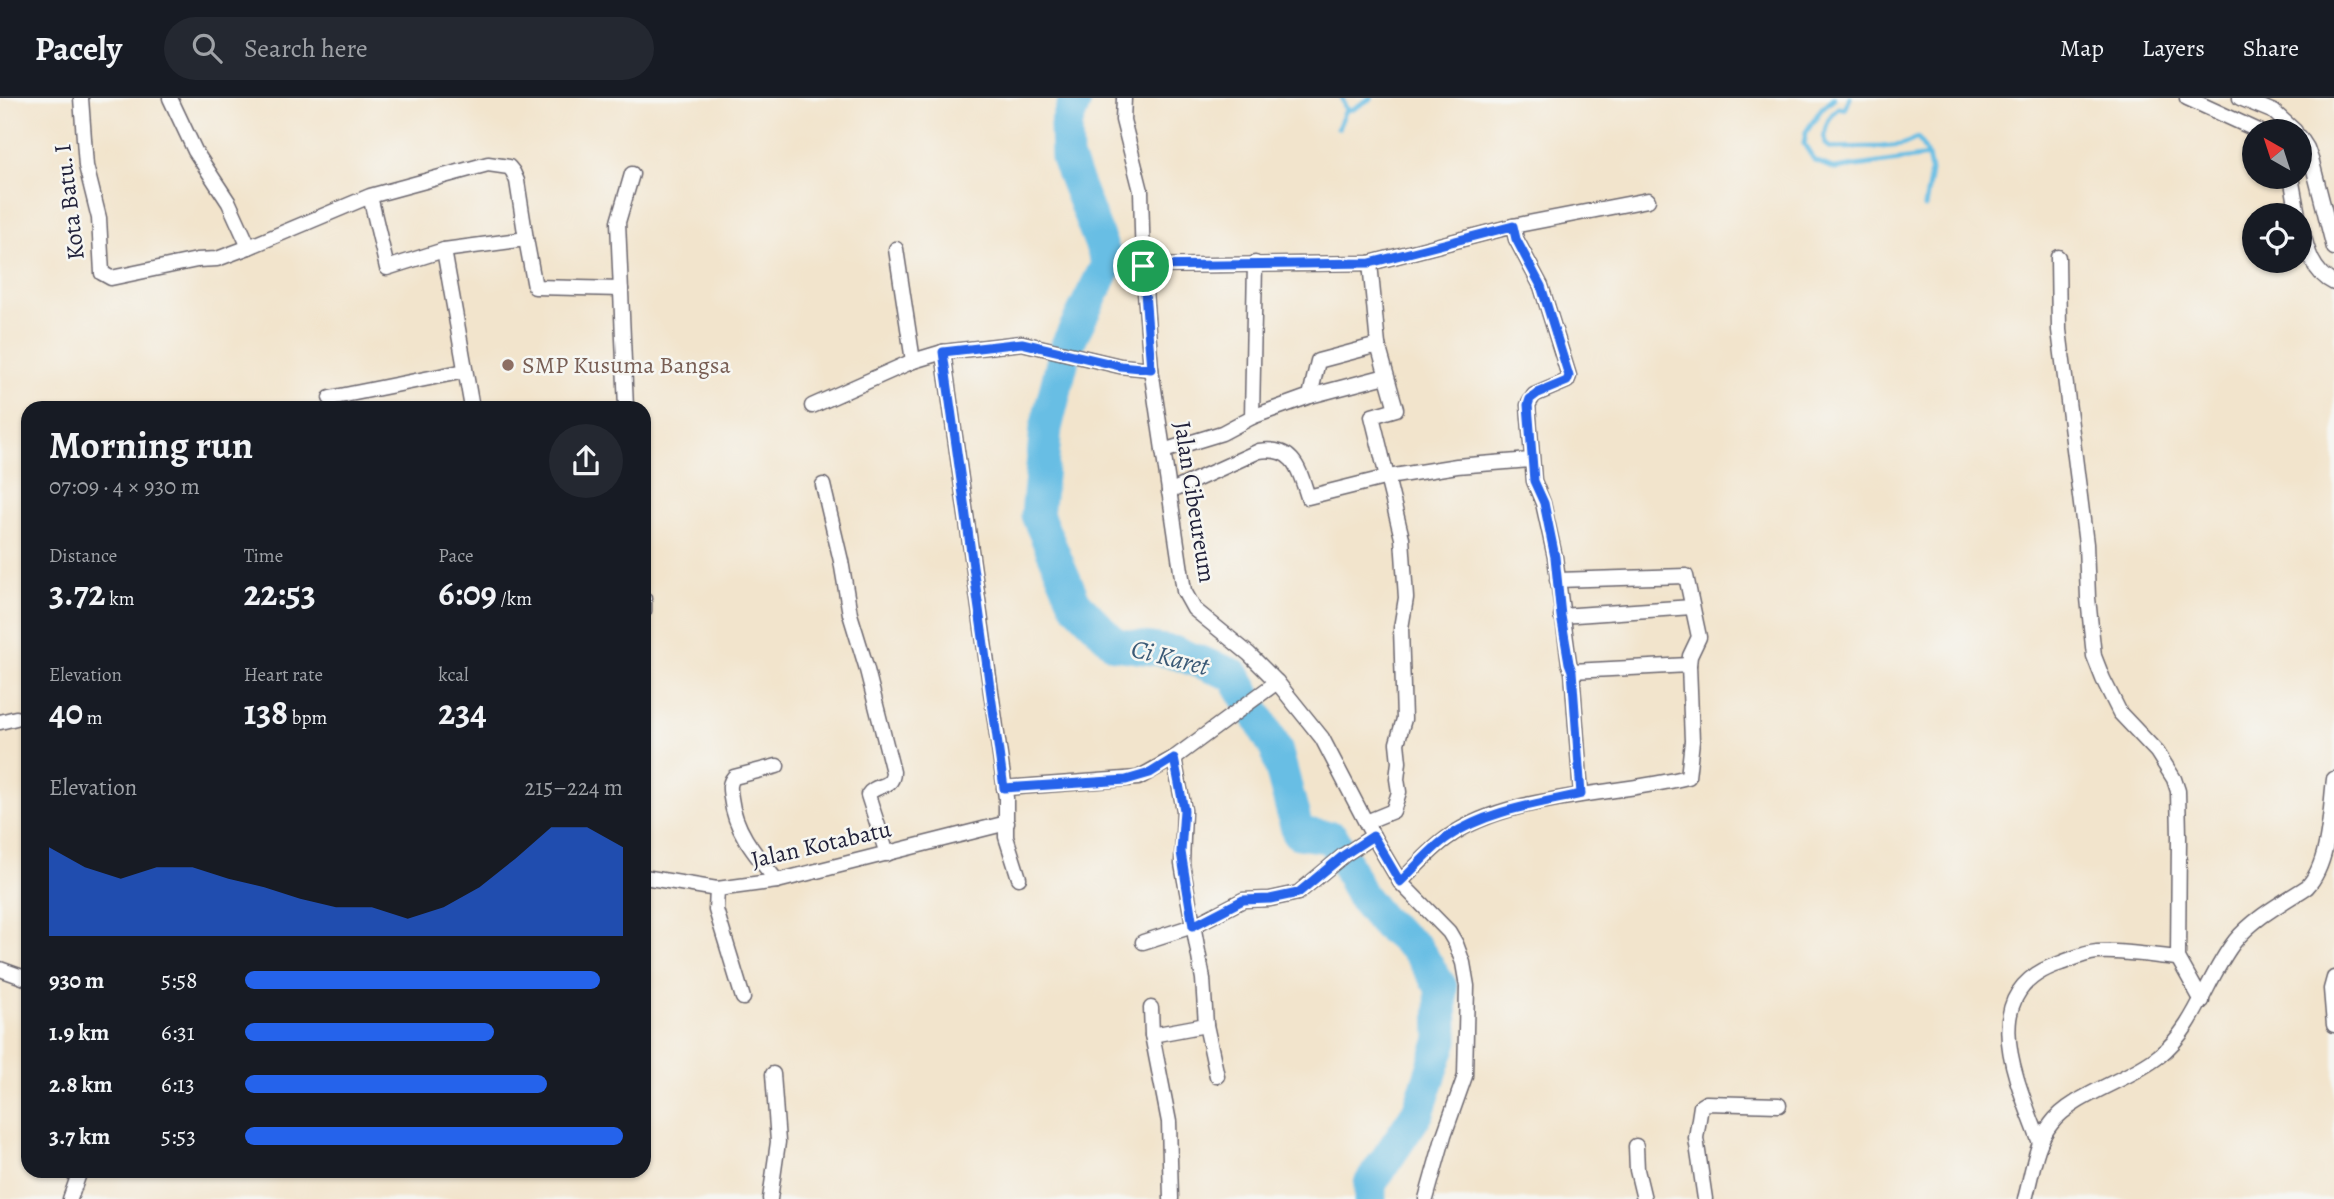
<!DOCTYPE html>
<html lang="en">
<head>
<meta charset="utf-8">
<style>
	body { margin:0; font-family:Alegreya,serif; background:#242831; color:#f1f3f6; height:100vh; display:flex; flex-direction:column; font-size:26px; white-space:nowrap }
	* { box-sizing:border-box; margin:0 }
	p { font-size:23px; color:#9ea1a6 }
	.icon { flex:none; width:38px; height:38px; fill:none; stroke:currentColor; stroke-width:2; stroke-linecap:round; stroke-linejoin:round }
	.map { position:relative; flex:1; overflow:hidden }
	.details { position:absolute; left:21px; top:303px; width:630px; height:777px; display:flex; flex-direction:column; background:#171b24; border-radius:21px; box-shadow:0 2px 5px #0004 }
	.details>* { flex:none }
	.needle { width:46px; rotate:321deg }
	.controls { position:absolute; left:2242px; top:21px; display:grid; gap:14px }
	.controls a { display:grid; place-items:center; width:70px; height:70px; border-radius:50%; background:#171b24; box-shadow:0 2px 5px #0004; font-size:35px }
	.pin { position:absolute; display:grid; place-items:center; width:60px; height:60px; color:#fff; margin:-30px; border:4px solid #fff; border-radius:50%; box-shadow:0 2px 7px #0007 }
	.round { display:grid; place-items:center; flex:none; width:74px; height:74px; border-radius:37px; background:#242831 }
	.headline { display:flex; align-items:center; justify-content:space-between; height:119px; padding:0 28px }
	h1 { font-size:38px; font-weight:700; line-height:52px }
	.metrics { display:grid; grid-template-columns:repeat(3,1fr); gap:10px; height:119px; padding:7px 28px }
	.metrics div { display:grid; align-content:center }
	.metrics b { font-size:35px; font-weight:700 }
	.metrics small { font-size:19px; font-weight:400 }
	.metrics p { font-size:19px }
	.chart { height:196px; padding:14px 28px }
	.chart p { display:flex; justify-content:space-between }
	.chart svg { width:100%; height:126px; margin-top:7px; fill:#2563eb; opacity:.7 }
	ul { padding:0 28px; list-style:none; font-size:23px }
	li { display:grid; grid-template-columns:112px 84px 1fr; align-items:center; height:52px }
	li i { height:18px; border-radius:9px; background:#2563eb }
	header { display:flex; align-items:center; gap:42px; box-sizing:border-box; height:98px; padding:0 35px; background:#171b24; border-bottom:2px solid #363941 }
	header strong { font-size:33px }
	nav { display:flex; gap:38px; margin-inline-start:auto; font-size:24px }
	.search { width:490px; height:63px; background:#242831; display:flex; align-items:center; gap:18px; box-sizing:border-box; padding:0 24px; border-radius:38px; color:#9ea1a6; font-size:26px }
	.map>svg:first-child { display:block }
</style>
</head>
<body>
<header>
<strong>Pacely</strong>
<div class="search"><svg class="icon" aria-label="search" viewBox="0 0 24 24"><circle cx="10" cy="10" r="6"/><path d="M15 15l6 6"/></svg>Search here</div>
<nav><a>Map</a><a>Layers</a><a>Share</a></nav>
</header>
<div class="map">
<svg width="2334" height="1101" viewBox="0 0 2334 1101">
	<rect width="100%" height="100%" fill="#f6f6f2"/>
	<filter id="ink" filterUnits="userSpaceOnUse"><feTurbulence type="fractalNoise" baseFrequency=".0143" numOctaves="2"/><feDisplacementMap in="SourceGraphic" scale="14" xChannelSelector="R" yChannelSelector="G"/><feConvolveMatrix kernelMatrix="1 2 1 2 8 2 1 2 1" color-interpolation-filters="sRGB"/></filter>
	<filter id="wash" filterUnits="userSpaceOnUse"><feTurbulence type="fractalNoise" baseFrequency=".00686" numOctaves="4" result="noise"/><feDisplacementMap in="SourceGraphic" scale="28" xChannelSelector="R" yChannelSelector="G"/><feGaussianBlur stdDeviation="1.57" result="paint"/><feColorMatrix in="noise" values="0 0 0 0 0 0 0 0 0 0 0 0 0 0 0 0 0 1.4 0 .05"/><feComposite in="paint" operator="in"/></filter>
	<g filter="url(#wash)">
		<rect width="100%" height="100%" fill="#f2e4cc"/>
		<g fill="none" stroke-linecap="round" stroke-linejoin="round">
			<g stroke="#67bee4" stroke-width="5">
				<path d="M1342,0l4,12"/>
				<path d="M1834,0l-12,10 -16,24 -2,12 11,17 20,8 93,-13 3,15 -6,36"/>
				<path d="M1850,0l-5,11 -7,-1c-10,9 -15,22 -13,36l5,4 51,-1 21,-2 16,-7 10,18"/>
				<path d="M1338,30l8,-18 7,-1 18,-11"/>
			</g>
			<path stroke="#67bee4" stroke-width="33" d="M1076,0l-10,27 1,33 41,105 -42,84 -20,81 -9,87 38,88 40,41 58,8 61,23 42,74 22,84 35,5 28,57 21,26 35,28 24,38 1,53 -24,72 -48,72v15"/>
		</g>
	</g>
	<g filter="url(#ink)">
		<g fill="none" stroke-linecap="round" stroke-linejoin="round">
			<defs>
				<g id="minor">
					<path d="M81,0l5,68 13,52 3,55 9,5 86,-18 20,-1 32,-12"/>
					<path d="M170,0l25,53 34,52 20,44 121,-51 118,-32 21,3 4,5 4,9 9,58 -82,11 -57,18 -17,-72"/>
					<path d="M1124,0l-1,22 18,71 2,75 8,103 33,222 10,18 55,45 28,28 45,56 51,98 27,46 49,50 7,12 7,19 4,23 -2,90 -21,59 -18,64"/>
					<path d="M2187,0l72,33"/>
					<path d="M2240,0l34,14 21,19"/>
					<path d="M2300,39l7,11 5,14 22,86"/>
					<path d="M2291,79l7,38"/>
					<path d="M2300,123c6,24 10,50 34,62"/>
					<path d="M1513,128l3,13 25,47 28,90 -2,5 -33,14 -6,10 6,76 9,22 12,54 14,106 3,8 9,123"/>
					<path d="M526,141l9,48 86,2"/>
					<path d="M896,151l17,112 30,-9 79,-9 98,23 31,3"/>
					<path d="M444,152l28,158"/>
					<path d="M2058,159l1,73 27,214 2,54 6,58 9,23 17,34 37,39 17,27 4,12 1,46 -1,121 24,43"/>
					<path d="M1143,168l227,-3 143,-37 135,-26"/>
					<path d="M943,254l63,446v39l13,41"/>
					<path d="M1310,298l76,-20"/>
					<path d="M330,300l135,-27"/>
					<path d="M812,308l101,-45"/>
					<path d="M626,310l-8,-186 14,-48"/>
					<path d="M1252,319l58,-21 8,-35 60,-16"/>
					<path d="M1163,353l59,-18 30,-16 3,-154"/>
					<path d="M823,387l18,76 9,53 16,52 27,106c0,18 -18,11 -25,23l19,59"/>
					<path d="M1169,394l90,-41c36,-5 40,19 49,46l80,-20 69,-11 73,-6"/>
					<path d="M644,501v12"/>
					<path d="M1561,518l131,-9"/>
					<path d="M1572,573l117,-6"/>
					<path d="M0,624l16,-4"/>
					<path d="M1174,660l10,52 -2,54 21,115 3,46 11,51"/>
					<path d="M1004,690l134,-10 36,-20 103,-76"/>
					<path d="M1366,724l27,-11 6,-19 -2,-13 2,-17 -2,-19 7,-24 -3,-91 5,-30 -4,-60 -30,-122 24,-7 -18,-64 -8,-82"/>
					<path d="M644,779l73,12 60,-8 230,-58"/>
					<path d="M777,783c-21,-26 -42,-49 -46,-83 -1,-8 -3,-14 3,-21l43,-11"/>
					<path d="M1400,784c15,-14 30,-32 47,-44 62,-45 168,-42 241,-61l4,-36 -3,-76 1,-9 9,-19 -13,-61 -129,4"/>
					<path d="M717,791l-1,21 27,88"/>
					<path d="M1143,844l50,-16 50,-26 27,-1 28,-6 46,-38 29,-19"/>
					<path d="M0,871l28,10"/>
					<path d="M2334,880l-3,11 3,36"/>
					<path d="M1151,910l1,27 17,87 2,77"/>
					<path d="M1152,937l54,-10"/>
					<path d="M2040,1045c-22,-60 -68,-152 21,-180 11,-4 24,-10 36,-11 23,-2 57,4 81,6"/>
					<path d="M1636,1048l1,24 7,29"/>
					<path d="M70,1101l10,-28"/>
					<path d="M770,1101l8,-57 -5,-68"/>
					<path d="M1705,1101l-9,-61 5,-32 5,-3 73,2"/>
					<path d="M2025,1101c7,-24 10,-55 26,-75 21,-29 79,-44 108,-68 38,-30 47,-78 76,-115 19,-23 47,-38 72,-54 23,-24 23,-76 27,-108"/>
				</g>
			</defs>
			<use href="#minor" stroke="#6b666e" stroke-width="17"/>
			<use href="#minor" stroke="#fff" stroke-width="14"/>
		</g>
	</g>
	<g fill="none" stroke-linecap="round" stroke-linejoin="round" filter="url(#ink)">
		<defs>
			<path id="route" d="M1513,128l3,13 25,47 28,90 -2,5 -29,12 -8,6 -2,6 6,76 10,22 11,54 6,59 8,47 3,8 9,123c-45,10 -95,17 -133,43 -18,12 -33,31 -48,45l-27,-46 -29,19 -46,38 -28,6 -27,1 -50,26 -12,-74 3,-42 -10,-52 -24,15 -24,7 -122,8 -61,-436 79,-9 98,23 31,3 -8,-103 227,-3z"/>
		</defs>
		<use href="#route" stroke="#fff" stroke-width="14"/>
		<use href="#route" stroke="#2563eb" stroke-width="9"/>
	</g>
	<circle fill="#8d6e63" stroke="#f6f6f2" stroke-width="2.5" cx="508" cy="267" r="7"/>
	<g text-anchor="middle" stroke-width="5" stroke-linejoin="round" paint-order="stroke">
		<g font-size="24" fill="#22223b" stroke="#f6f6f2">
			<text transform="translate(69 104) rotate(-97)" y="8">Kota Batu. I</text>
			<text transform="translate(1195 404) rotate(81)" y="8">Jalan Cibeureum</text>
			<text transform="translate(821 746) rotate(-13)" y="8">Jalan Kotabatu</text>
		</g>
		<g font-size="24" fill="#785e54" stroke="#f6f6f2" text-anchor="start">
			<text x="522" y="275">SMP Kusuma Bangsa</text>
		</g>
		<g font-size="26" font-style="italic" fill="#3a5976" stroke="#f6f6f2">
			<text transform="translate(1170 559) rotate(14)" y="9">Ci Karet</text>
		</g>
	</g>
</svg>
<div class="controls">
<a><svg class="needle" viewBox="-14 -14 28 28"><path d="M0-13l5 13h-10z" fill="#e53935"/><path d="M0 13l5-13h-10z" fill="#9ea1a6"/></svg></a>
<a><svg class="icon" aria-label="locate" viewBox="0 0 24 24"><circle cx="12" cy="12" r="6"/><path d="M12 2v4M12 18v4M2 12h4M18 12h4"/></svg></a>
</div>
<div class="pin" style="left:1143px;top:168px;background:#1e9e55"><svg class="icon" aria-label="arrive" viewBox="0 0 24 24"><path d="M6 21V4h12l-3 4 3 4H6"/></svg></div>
<section class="details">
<div class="headline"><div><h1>Morning run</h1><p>07:09 · 4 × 930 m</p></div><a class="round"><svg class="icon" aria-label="share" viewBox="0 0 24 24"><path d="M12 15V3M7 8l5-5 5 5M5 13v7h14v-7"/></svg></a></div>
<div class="metrics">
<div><p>Distance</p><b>3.72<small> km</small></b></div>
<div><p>Time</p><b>22:53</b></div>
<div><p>Pace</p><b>6:09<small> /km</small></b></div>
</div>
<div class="metrics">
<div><p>Elevation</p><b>40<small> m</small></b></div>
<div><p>Heart rate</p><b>138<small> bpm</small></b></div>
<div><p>kcal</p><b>234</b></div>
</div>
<div class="chart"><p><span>Elevation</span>215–224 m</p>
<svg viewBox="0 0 160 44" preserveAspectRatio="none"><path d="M0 44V13L10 20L20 24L30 20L40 20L50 24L60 27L70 31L80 34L90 34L100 38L110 34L120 27L130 17L140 6L150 6L160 13V44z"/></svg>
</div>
<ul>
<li><b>930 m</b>5:58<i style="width:94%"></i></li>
<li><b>1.9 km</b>6:31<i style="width:66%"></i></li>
<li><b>2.8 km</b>6:13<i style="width:80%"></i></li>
<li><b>3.7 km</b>5:53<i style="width:100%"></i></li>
</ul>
</section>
</div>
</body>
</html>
